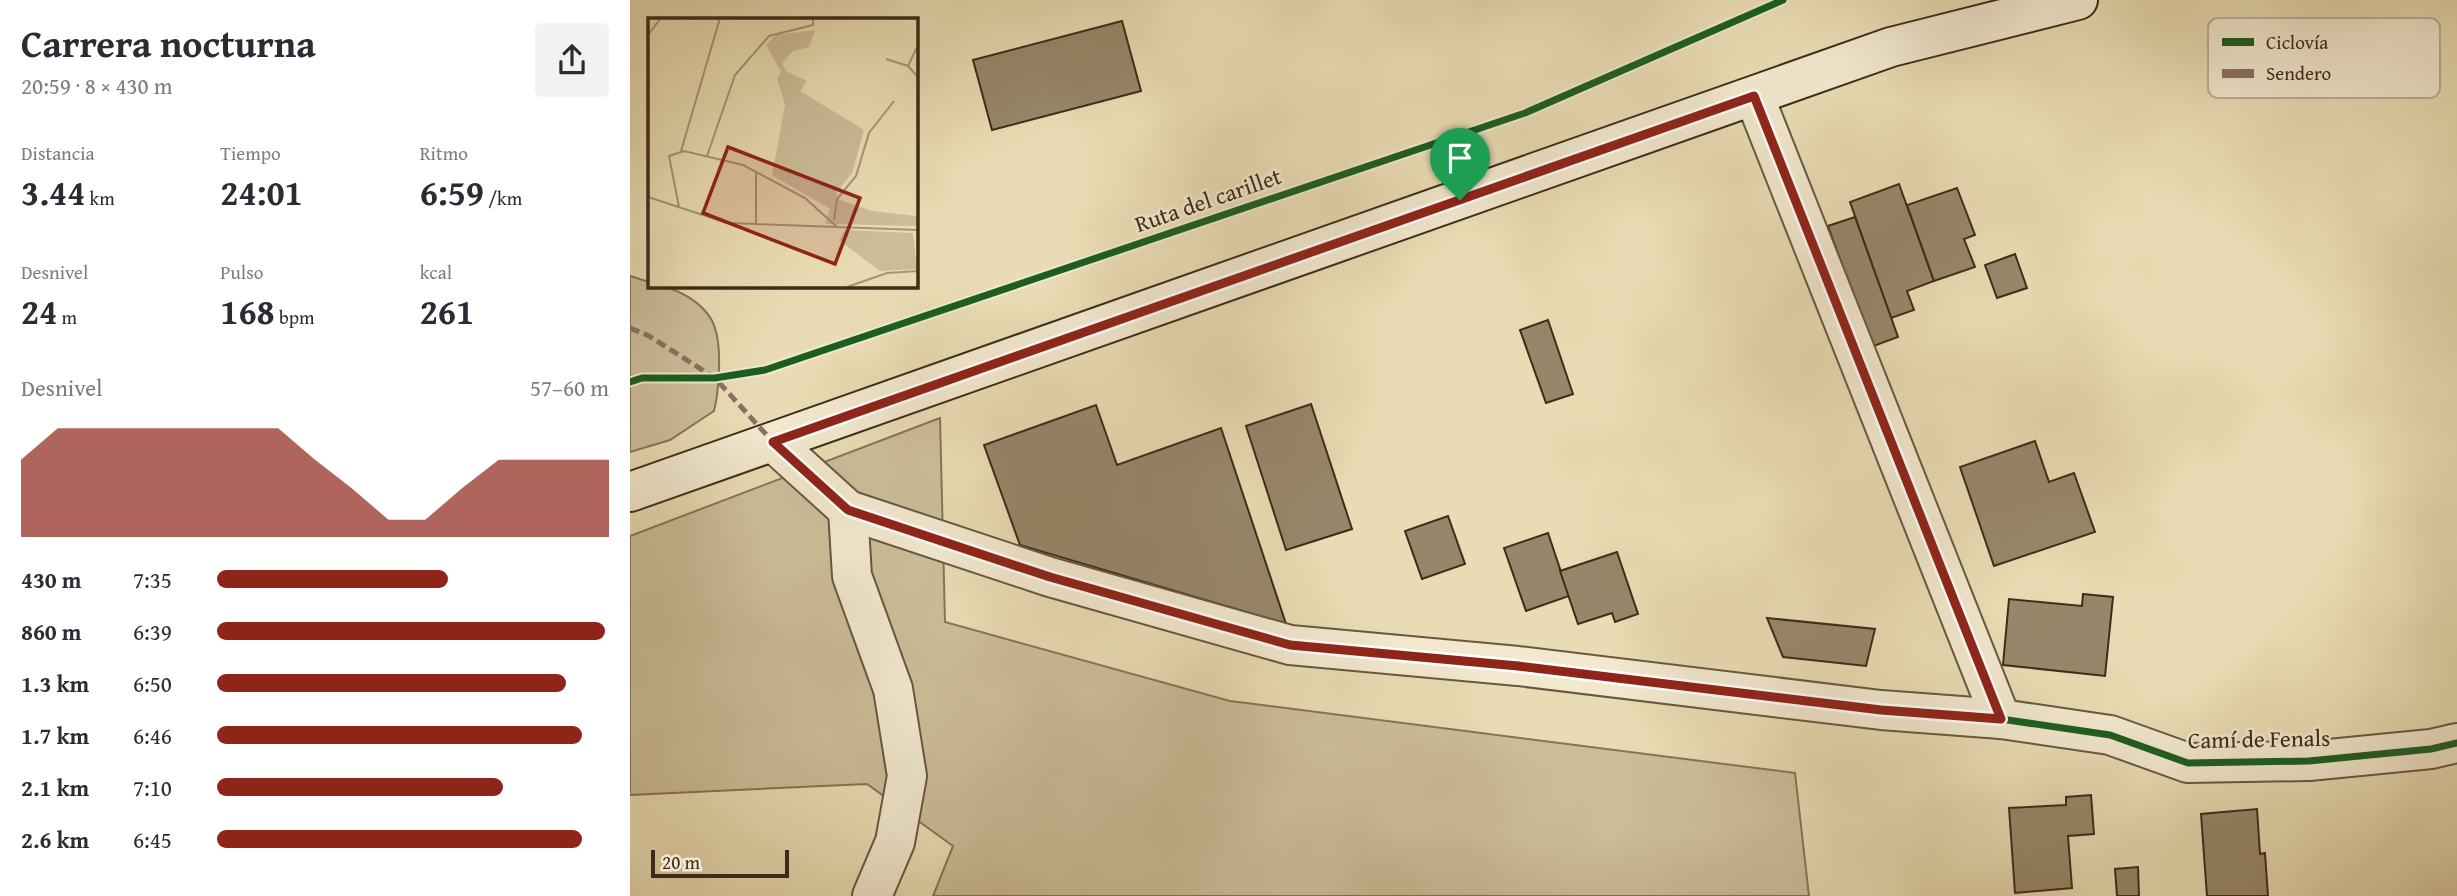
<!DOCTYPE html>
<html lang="es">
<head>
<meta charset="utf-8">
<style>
	body { margin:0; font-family:"Gentium Book Plus",serif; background:#f2f2f3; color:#2b2b33; height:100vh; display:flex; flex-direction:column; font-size:26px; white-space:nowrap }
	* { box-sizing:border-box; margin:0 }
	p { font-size:23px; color:#7c7c81 }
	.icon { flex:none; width:38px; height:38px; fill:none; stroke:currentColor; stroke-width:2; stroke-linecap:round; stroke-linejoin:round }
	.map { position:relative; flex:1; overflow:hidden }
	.side { display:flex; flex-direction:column; background:#fff; width:630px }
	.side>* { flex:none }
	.scale { position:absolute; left:21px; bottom:18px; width:138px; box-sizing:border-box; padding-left:7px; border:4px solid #3e2b1a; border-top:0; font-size:19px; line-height:24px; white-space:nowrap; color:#3e2b1a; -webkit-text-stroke:5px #f1e8ce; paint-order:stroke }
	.pin { position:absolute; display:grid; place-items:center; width:60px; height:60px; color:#fff; margin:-72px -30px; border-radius:50% 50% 50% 0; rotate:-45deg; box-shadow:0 0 7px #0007 }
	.pin .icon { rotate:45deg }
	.round { display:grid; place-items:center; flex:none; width:74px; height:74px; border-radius:7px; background:#f2f2f3 }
	.summary { display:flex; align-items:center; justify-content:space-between; height:119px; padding:0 21px }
	h1 { font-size:38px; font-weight:600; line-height:52px }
	.figures { display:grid; grid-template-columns:repeat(3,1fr); gap:10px; height:119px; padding:7px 21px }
	.figures div { display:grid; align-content:center }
	.figures b { font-size:35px; font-weight:600 }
	.figures small { font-size:19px; font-weight:400 }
	.figures p { font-size:19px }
	.chart { height:196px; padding:14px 21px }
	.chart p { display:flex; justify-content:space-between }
	.chart svg { width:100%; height:126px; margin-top:7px; fill:#8f2418; opacity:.7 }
	ul { padding:0 21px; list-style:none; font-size:23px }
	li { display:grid; grid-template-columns:112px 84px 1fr; align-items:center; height:52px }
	li i { height:18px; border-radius:9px; background:#8f2418 }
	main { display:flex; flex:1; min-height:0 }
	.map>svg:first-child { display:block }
</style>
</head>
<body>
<main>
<section class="side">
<div class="summary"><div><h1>Carrera nocturna</h1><p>20:59 · 8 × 430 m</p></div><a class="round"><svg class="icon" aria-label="share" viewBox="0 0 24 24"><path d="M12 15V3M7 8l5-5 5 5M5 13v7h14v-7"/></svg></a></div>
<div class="figures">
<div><p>Distancia</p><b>3.44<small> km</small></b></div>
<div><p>Tiempo</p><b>24:01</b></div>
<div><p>Ritmo</p><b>6:59<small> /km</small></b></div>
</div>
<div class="figures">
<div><p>Desnivel</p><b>24<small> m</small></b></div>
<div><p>Pulso</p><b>168<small> bpm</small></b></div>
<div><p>kcal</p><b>261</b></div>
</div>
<div class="chart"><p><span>Desnivel</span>57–60 m</p>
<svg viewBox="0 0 160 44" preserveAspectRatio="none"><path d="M0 44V17L10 6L20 6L30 6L40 6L50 6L60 6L70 6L80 17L90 27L100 38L110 38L120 27L130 17L140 17L150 17L160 17V44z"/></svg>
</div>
<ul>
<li><b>430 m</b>7:35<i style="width:59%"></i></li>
<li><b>860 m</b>6:39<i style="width:99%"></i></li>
<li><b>1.3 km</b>6:50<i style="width:89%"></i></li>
<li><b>1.7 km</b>6:46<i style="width:93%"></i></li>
<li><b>2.1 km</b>7:10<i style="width:73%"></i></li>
<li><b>2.6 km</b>6:45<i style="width:93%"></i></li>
</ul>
</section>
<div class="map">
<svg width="1827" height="896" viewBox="0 0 1827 896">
	<rect width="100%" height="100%" fill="#e9dbb3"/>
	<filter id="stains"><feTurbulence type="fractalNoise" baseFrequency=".00286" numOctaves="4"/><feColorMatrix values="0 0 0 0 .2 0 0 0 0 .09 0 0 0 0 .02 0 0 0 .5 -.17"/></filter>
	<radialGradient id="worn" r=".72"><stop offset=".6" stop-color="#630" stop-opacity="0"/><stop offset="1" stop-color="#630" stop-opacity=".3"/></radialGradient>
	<g fill="#ccbd99" stroke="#85745a" stroke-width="2">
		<path d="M0,276l19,6v3c25,0 58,18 66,43 7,21 4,63 -1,83l-44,29 -40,12z"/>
		<path d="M310,418l5,204 285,79 565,72 14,123h-876l20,-50 -86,-62 -237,11v-259z"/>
	</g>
	<g fill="#97876a" stroke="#3e2b1a" stroke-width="2">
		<path d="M492,21l19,70 -149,39 -19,-70z"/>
		<path d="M1269,184l35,97 -27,10 7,19 -23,8 -41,-116z"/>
		<path d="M1327,188l18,47 -11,4 11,28 -41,14 -27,-76z"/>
		<path d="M1225,217l43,120 -27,10 -43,-121z"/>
		<path d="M1385,254l12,34 -30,10 -12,-33z"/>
		<path d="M918,320l25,74 -27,9 -26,-73z"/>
		<path d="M681,404l41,125 -66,21 -40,-124z"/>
		<path d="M466,405l21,60 104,-37 65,196 -266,-79 -36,-100z"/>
		<path d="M1405,441l14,41 25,-9 21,59 -101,34 -34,-99z"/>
		<path d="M818,516l17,48 -43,15 -17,-48z"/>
		<path d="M918,533l21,63 -43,15 -22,-63z"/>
		<path d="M987,552l21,62 -23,8 -3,-9 -34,11 -18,-53z"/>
		<path d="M1453,594l30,3 -8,79 -102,-11 6,-66 73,7z"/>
		<path d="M1137,618l108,11 -9,37 -83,-9z"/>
		<path d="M1461,795l3,39 -26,2 4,52 -57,5 -6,-85 57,-3v-8z"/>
		<path d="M1627,809l3,45 5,-1 3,43h-61l-6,-82z"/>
		<path d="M1508,867l1,29h-22l-2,-27z"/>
	</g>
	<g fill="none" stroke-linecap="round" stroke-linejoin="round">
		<defs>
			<g id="street">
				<path d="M1124,96l247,623"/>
				<path d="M143,442l75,68 202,67 240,68 228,21 363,44 120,9 109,16 78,28 121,-2 122,-12 26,-6"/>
				<path d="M218,510l4,66 41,113 14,87 -12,66 -23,54"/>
			</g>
			<path id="secondary" d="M0,492l1261,-445 187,-47"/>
		</defs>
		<use href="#street" stroke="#695740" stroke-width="42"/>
		<use href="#secondary" stroke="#3e2b1a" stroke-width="42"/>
		<use href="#street" stroke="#f1e8ce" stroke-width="38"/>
		<use href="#secondary" stroke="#f1e8ce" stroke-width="38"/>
		<path stroke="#8d6e63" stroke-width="5" stroke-dasharray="10 5" stroke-linecap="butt" d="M0,328l19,8 66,42 58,64"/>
		<defs>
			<g id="cycleway">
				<path d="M0,382l12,-4h73l50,-8 760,-257 258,-113"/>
				<path d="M143,442l75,68 202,67 240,68 228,21 363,44 120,9 109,16 78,28 121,-2 122,-12 26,-6"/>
			</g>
		</defs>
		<use href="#cycleway" stroke="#f1e8ce" stroke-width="11"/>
		<use href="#cycleway" stroke="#1b5e20" stroke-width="7"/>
	</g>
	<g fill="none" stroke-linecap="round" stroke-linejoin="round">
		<defs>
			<path id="route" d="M1124,96l247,623 -120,-9 -363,-44 -228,-21 -240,-68 -202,-67 -75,-68z"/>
		</defs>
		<use href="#route" stroke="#fff" stroke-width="14"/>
		<use href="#route" stroke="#8f2418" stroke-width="9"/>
	</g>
	<g text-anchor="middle" stroke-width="5" stroke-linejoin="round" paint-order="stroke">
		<g font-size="23" fill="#3e2b1a" stroke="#f1e8ce">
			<text transform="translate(578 200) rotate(-19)" y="8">Ruta del carillet</text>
			<text transform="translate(1629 739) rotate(-1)" y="8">Camí de Fenals</text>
		</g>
	</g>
	<g transform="translate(18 18)">
		<rect width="270" height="270" fill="#e9dbb3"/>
		<path d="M167,12l-6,17 -16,4 -11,12 4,8 21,10 -7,10 64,39 -12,43 -16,20 4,7 32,11 45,5v10l-92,-2 5,-15 -58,-34 13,-70 -8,-27 4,-6 -15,-27 10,-10zM197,212l68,3 4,36 -37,2 -41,-31z" fill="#ccbd99"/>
		<path fill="none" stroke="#a59576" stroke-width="2" d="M0,17l13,-17M270,27l-10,21 10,11M238,41l22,7M33,133l39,-133M59,138l28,-81 34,-39 44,-11v-7M108,155v52M0,179l79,26 191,7M31,189l-10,-51 15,-5 59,14 62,33 32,29M186,202l3,-21 19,-23 13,-43 25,-32M199,269l40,-14 31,-2"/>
		<path fill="#8f2418" fill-opacity="0.15" stroke="#8f2418" stroke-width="3.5" d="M80,129l132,51 -25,66 -132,-51z"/>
		<rect width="270" height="270" fill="none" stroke="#3e2b1a" stroke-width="3.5"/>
	</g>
	<rect x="1578" y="18" width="232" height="80" rx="10" fill="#f1e8ce" stroke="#bbaf98" stroke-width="2"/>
	<rect x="1592" y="38" width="32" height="8" fill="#1b5e20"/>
	<rect x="1592" y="69" width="32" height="9" fill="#8d6e63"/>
	<g font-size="19" fill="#3e2b1a">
		<text x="1636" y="49">Ciclovía</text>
		<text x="1636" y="80">Sendero</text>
	</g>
	<rect width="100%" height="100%" filter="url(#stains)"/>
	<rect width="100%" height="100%" fill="url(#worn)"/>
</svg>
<div class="scale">20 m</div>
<div class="pin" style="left:830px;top:200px;background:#1e9e55"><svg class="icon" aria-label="arrive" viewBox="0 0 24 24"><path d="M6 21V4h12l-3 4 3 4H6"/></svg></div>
</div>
</main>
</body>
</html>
